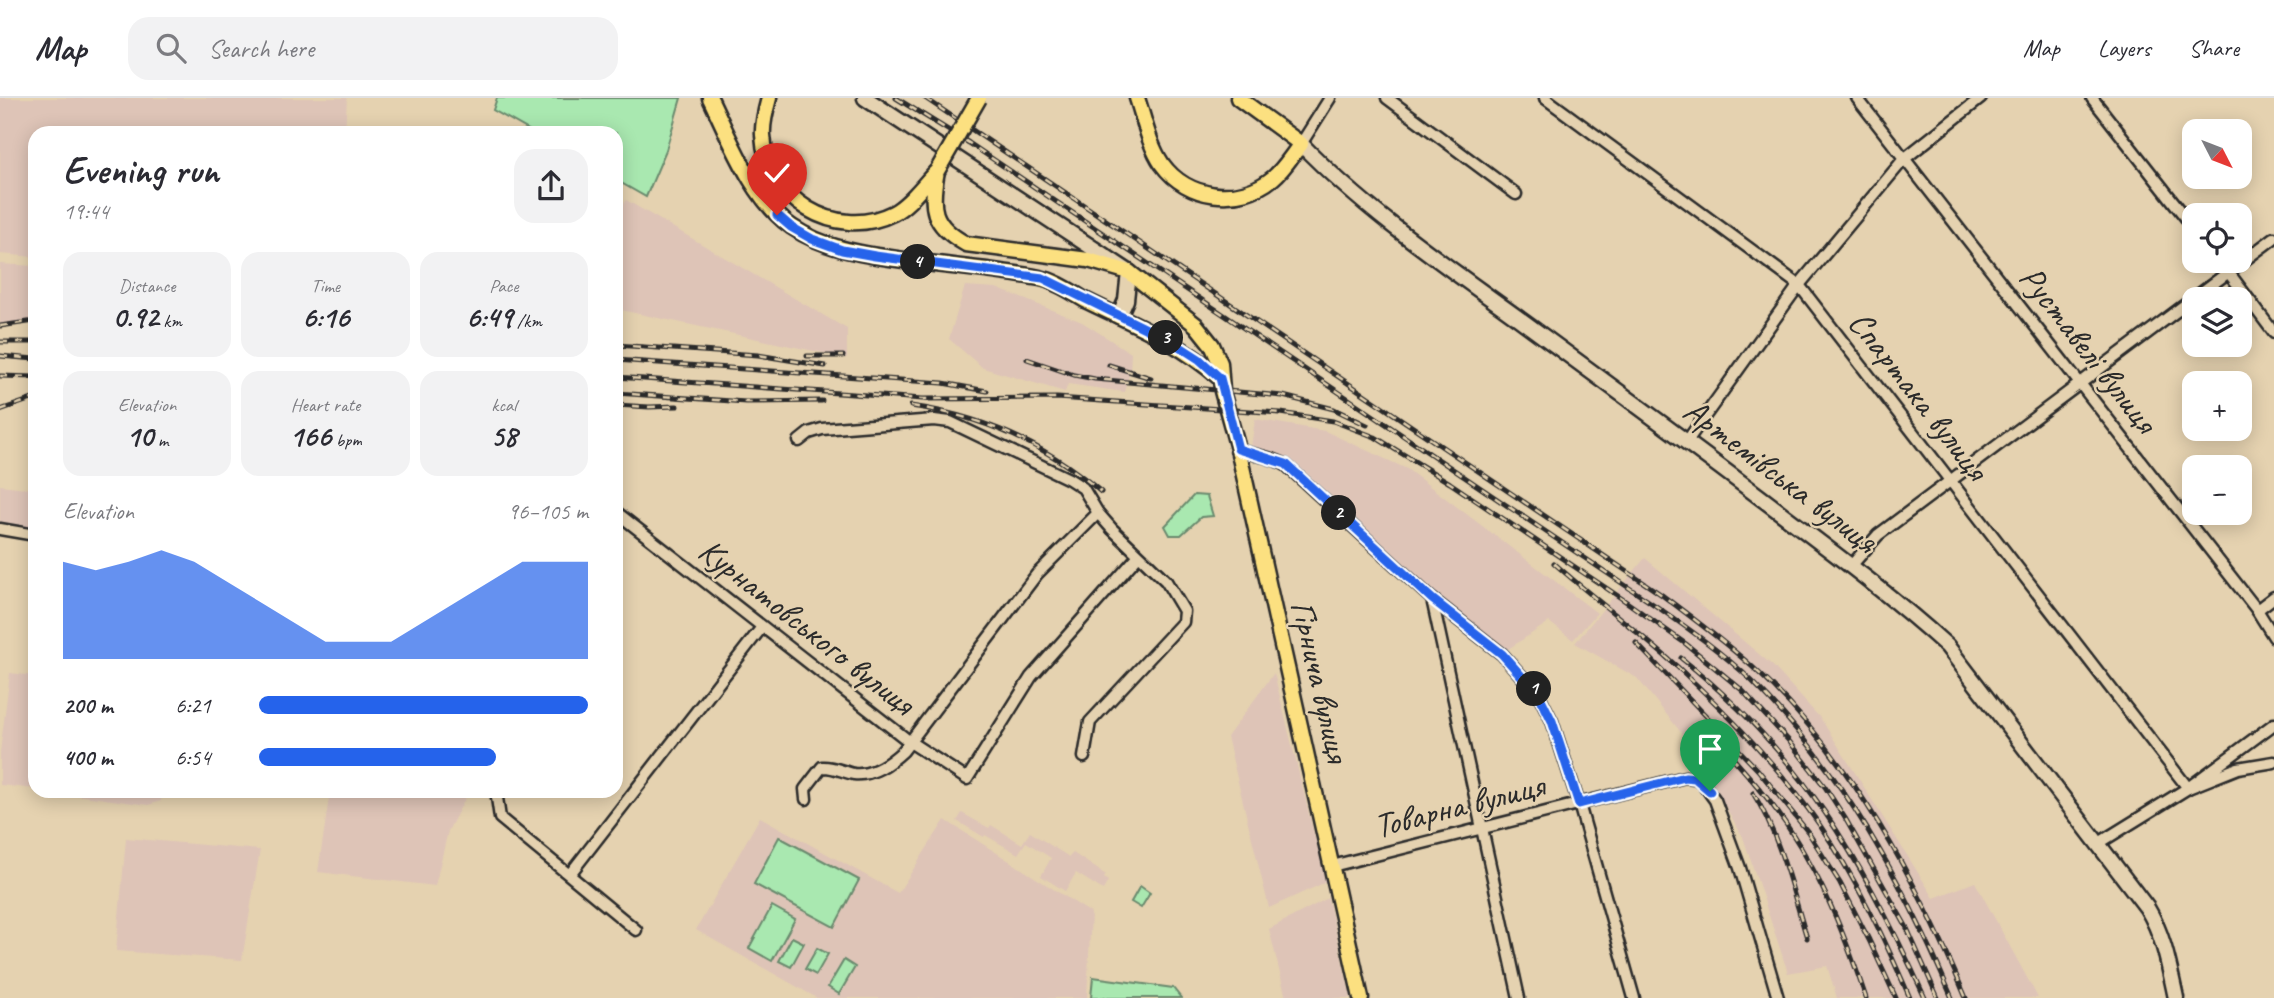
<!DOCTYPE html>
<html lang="en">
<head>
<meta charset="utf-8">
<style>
	body { margin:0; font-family:Caveat,sans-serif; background:#f2f2f3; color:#2b2b33; height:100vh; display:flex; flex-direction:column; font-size:26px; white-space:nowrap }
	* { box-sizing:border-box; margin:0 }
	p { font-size:23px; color:#7c7c81 }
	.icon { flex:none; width:38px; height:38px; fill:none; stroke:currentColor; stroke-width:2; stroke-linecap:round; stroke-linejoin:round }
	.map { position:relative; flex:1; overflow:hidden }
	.details { position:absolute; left:28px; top:28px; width:595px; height:672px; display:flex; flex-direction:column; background:#fff; border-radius:21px; box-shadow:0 4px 18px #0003 }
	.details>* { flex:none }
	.needle { width:46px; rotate:132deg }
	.fabs { position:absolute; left:2182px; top:21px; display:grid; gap:14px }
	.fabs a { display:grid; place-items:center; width:70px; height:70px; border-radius:14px; background:#fff; box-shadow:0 4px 18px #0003; font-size:35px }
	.pin { position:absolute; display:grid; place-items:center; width:60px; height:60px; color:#fff; margin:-72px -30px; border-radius:50% 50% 50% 0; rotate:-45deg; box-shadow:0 0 7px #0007 }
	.pin .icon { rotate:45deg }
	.km { position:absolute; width:35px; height:35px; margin:-18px; border-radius:50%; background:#222; color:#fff; font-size:19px; line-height:35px; text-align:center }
	.round { display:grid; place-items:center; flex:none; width:74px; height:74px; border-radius:21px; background:#f2f2f3 }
	.summary { display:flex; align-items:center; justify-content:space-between; height:119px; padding:0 35px }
	h1 { font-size:38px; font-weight:600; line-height:52px }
	.metrics { display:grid; grid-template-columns:repeat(3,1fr); gap:10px; height:119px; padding:7px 35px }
	.metrics div { display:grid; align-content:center; border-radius:18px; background:#f2f2f3; text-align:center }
	.metrics b { font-size:30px; font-weight:600 }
	.metrics small { font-size:19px; font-weight:400 }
	.metrics p { font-size:19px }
	.chart { height:196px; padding:14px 35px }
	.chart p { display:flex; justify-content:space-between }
	.chart svg { width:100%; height:126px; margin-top:7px; fill:#2563eb; opacity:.7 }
	ul { padding:0 35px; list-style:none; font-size:23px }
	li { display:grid; grid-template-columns:112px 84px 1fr; align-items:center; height:52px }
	li i { height:18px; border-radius:9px; background:#2563eb }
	header { display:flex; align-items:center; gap:42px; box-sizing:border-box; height:98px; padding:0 35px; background:#fff; border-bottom:2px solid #e1e1e2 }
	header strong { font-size:33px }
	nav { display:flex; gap:38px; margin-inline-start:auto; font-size:24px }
	.search { width:490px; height:63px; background:#f2f2f3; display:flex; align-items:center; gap:18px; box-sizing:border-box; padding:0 24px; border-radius:21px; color:#7c7c81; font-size:26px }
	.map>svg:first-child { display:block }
</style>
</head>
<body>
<header>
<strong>Map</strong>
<div class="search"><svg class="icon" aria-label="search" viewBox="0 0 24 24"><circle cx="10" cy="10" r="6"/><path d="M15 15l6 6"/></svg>Search here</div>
<nav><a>Map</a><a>Layers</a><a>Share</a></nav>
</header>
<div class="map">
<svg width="2274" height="900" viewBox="0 0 2274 900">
	<rect width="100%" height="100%" fill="#e5d2b0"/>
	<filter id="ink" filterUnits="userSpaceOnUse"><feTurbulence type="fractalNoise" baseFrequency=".0143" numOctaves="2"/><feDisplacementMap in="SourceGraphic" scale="14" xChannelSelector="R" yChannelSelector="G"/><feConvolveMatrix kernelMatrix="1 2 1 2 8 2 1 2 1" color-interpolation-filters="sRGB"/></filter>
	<g filter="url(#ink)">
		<g fill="#dec4b7">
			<path d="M0,0h347l-2,35h-310v124l-35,-3z"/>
			<path d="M626,102l221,129v29l-231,-49v-91z"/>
			<path d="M0,166l35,2v54l-35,7z"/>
			<path d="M965,188l31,2 86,34 49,31 -1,19 -6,20 -56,-8 -3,8 -82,-24 -34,-29z"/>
			<path d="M1255,321l70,12 82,38 190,144 -24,27 -24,-18 -47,31 -221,-196 -24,-6 -6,-4z"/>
			<path d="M0,387l35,4v52l-35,-4z"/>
			<path d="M1645,460l128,108 48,53 113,179 41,-16 63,116h-201l-10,-32 -39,7 -45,-136 -55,-96 -51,-63 -62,-35z"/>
			<path d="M10,575l25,3v113l-35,-4v-33z"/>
			<path d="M1274,575l52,209 -57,26 -42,-171z"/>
			<path d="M47,693h115l-1,10 -13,4z"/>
			<path d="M330,693h139l-21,40 -13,55 -117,-14z"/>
			<path d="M962,715l27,15 2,-3 31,19 8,-12 39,25 4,-4 33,22 -2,3 4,3 -5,9 -27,-17 -11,18 -24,-15 10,-18 -25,-16 -8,12 -33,-19 -1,2 -27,-16z"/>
			<path d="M760,719l138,76 47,-73 146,93 -4,85h-270l-121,-68z"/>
			<path d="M126,740l134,12 -18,110 -126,-9z"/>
			<path d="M1328,800l23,100h-65l-17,-69z"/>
		</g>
		<g fill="#a9e8b0" stroke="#6a8a6e" stroke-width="2">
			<path d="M497,0h184l-15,52 -20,47 -30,-17v-47h-82l-41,-23z"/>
			<path d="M1194,397l13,1 6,20 -12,1 -20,18h-11l-5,-9z"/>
			<path d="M779,739l80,43 -25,47 -80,-43z"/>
			<path d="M1140,788l10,7 -9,15 -10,-6z"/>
			<path d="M772,808l23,13 -23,42 -23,-13z"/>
			<path d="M792,839l12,6 -13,24 -12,-6z"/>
			<path d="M817,850l11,6 -12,21 -11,-6z"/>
			<path d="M844,862l11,7 -16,27 -11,-7z"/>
			<path d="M1093,879l80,11 8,10h-90z"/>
		</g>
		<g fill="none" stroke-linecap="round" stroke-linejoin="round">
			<defs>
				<g id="minor">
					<path d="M1387,0l129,96"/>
					<path d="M1545,0l254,187 389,503 50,-20 36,-6"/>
					<path d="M1857,0l400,512 17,27"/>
					<path d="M2092,0l102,130"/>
					<path d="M1301,46l29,-46"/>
					<path d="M2220,163l54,72"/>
					<path d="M799,343l10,-8 13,-4 112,-9 16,2 119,57 14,9 15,25 14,16 54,52 18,30 -1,11 -93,100 -6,35"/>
					<path d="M1687,343l112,-156 105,-126 77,-61"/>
					<path d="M1238,351c16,7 33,7 48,16l146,134 70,55 38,43 12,24 27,83 55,194"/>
					<path d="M616,414l294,230 57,37 64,-102 107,-121"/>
					<path d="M0,431l35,6"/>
					<path d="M1851,468l27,-31 396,-297"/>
					<path d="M1432,501l87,399"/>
					<path d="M2257,512l17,-13"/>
					<path d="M496,693l4,27 136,112"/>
					<path d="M806,701l-1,-10 17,-22c11,-1 21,5 32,7 19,2 36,-11 49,-23l134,-177 61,-61"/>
					<path d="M2099,745l89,-55 86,-64"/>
					<path d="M1332,768l353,-89 10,1 7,4 13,18 25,68 38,130"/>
					<path d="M570,776l192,-247"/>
				</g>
				<g id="secondary">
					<path d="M865,0l264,174 -3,28 -7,16"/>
					<path d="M1301,46c67,69 147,123 224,179 86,63 172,126 256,190 57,43 113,85 166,133l200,262c17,28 22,58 29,90"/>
				</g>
				<g id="primary">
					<path d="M710,0c20,41 43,102 82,129 31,21 69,27 105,32 47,7 96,10 143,19 16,3 33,15 47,23 49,24 91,40 133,77"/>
					<path d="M769,0c-3,11 -7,26 -6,37 3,64 73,107 130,78 16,-8 30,-28 43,-41"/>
					<path d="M1137,0c7,21 12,47 25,66 25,35 77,42 111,14 11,-9 19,-23 28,-34l-63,-46"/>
					<path d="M937,73c-7,36 -6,54 29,73l122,16 41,12 67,53 16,20 8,18 2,28 16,58 123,549"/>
				</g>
			</defs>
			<use href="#minor" stroke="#2b2b2b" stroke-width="15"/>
			<use href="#secondary" stroke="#2b2b2b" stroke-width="19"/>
			<use href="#primary" stroke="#2b2b2b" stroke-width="19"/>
			<use href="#minor" stroke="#e5d2b0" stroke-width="10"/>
			<use href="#secondary" stroke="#e5d2b0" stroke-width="14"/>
			<use href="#primary" stroke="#fce080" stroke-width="14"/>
			<defs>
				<g id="rail">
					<path d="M896,0l73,45 687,463c33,23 67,47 96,75 90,89 151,201 200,317"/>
					<path d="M925,0l737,497c33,25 66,49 96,77 94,87 159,209 208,326"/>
					<path d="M0,228l35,-5"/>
					<path d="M0,244h35"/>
					<path d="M616,247l142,10 67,11"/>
					<path d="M0,258l35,3"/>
					<path d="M807,258h36"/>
					<path d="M1027,261l47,16 21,4 188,17 51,13 33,16"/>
					<path d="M616,262l327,23 44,8"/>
					<path d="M1109,267l42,13"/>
					<path d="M0,278l35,1"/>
					<path d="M616,279l307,22 134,-1 224,15 52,8 42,16 75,46 171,115 65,46 56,46 47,51 36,46 20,31 61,108 32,72"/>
					<path d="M616,295l130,9 76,-1"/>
					<path d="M616,307l33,2 28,-1"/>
					<path d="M911,308c71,10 136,39 190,86"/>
					<path d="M0,312l35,-12"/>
					<path d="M1554,465c42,38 88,71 130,110 49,46 96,95 135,151 37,54 65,114 91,174"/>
					<path d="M1636,545l122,127 50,62 32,51 29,57 27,58"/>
					<path d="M1681,560c120,95 182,203 244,340"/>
					<path d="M1732,659c13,15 26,29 38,45 45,58 73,127 96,196"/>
					<path d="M1753,695c27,43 39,97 54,145"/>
				</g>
			</defs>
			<use href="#rail" stroke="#2b2b2b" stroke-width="5"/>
			<use href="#rail" stroke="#e5d2b0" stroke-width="2.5" stroke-dasharray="8" stroke-linecap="butt"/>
			<defs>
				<path id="primary-bridge" d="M937,73l42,-73"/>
			</defs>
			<use href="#primary-bridge" stroke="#2b2b2b" stroke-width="19" stroke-linecap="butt"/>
			<use href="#primary-bridge" stroke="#fce080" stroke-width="14"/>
		</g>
	</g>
	<g fill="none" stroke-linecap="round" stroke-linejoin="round" filter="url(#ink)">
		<defs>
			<path id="route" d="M777,117l14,12 21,12 30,11 33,6 168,22 128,63 28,18 21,19 18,71 48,15 146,135 70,55 38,43 12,24 27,83 106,-27 10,1 15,13"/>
		</defs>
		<use href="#route" stroke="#fff" stroke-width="14"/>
		<use href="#route" stroke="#2563eb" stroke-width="9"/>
	</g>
	<g text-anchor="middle" stroke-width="5" stroke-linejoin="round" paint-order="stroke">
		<g font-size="35" fill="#2b2b2b" stroke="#e5d2b0">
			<text transform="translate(2089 251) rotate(52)" y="12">Руставелі вулиця</text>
			<text transform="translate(1919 297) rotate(52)" y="12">Спартака вулиця</text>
			<text transform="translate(1781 377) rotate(37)" y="12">Артемівська вулиця</text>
			<text transform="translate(807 528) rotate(38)" y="12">Курнатовського вулиця</text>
			<text transform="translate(1321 583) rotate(77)" y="12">Гірнича вулиця</text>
			<text transform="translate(1459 707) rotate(-14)" y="12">Товарна вулиця</text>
		</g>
	</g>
</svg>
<div class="fabs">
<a><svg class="needle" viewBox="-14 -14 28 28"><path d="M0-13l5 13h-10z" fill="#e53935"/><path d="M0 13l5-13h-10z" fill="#7c7c81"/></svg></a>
<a><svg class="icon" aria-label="locate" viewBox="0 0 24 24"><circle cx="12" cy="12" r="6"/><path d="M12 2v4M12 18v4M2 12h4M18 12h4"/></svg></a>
<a><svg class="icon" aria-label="layers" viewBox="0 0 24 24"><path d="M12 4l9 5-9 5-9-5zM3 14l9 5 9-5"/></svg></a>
<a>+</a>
<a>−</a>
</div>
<div class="pin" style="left:1710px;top:693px;background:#1e9e55"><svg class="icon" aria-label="arrive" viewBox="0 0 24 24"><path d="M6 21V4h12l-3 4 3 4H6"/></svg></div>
<div class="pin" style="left:777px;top:117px;background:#d93025"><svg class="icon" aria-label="check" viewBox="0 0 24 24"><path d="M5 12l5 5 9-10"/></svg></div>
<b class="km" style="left:1534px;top:591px">1</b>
<b class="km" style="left:1339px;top:415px">2</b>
<b class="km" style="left:1166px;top:240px">3</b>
<b class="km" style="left:918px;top:164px">4</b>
<section class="details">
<div class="summary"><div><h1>Evening run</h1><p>19:44</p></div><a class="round"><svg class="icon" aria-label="share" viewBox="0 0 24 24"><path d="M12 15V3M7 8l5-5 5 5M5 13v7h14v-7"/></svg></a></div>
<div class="metrics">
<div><p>Distance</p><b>0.92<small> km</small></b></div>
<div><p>Time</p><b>6:16</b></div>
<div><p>Pace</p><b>6:49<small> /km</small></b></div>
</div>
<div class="metrics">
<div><p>Elevation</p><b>10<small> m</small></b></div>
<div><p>Heart rate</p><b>166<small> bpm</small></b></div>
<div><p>kcal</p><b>58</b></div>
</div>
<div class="chart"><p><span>Elevation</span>96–105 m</p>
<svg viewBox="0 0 160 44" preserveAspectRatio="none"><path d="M0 44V10L10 13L20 10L30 6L40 10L50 17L60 24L70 31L80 38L90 38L100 38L110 31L120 24L130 17L140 10L150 10L160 10V44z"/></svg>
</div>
<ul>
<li><b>200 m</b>6:21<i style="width:100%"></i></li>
<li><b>400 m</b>6:54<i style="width:72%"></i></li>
</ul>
</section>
</div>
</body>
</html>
